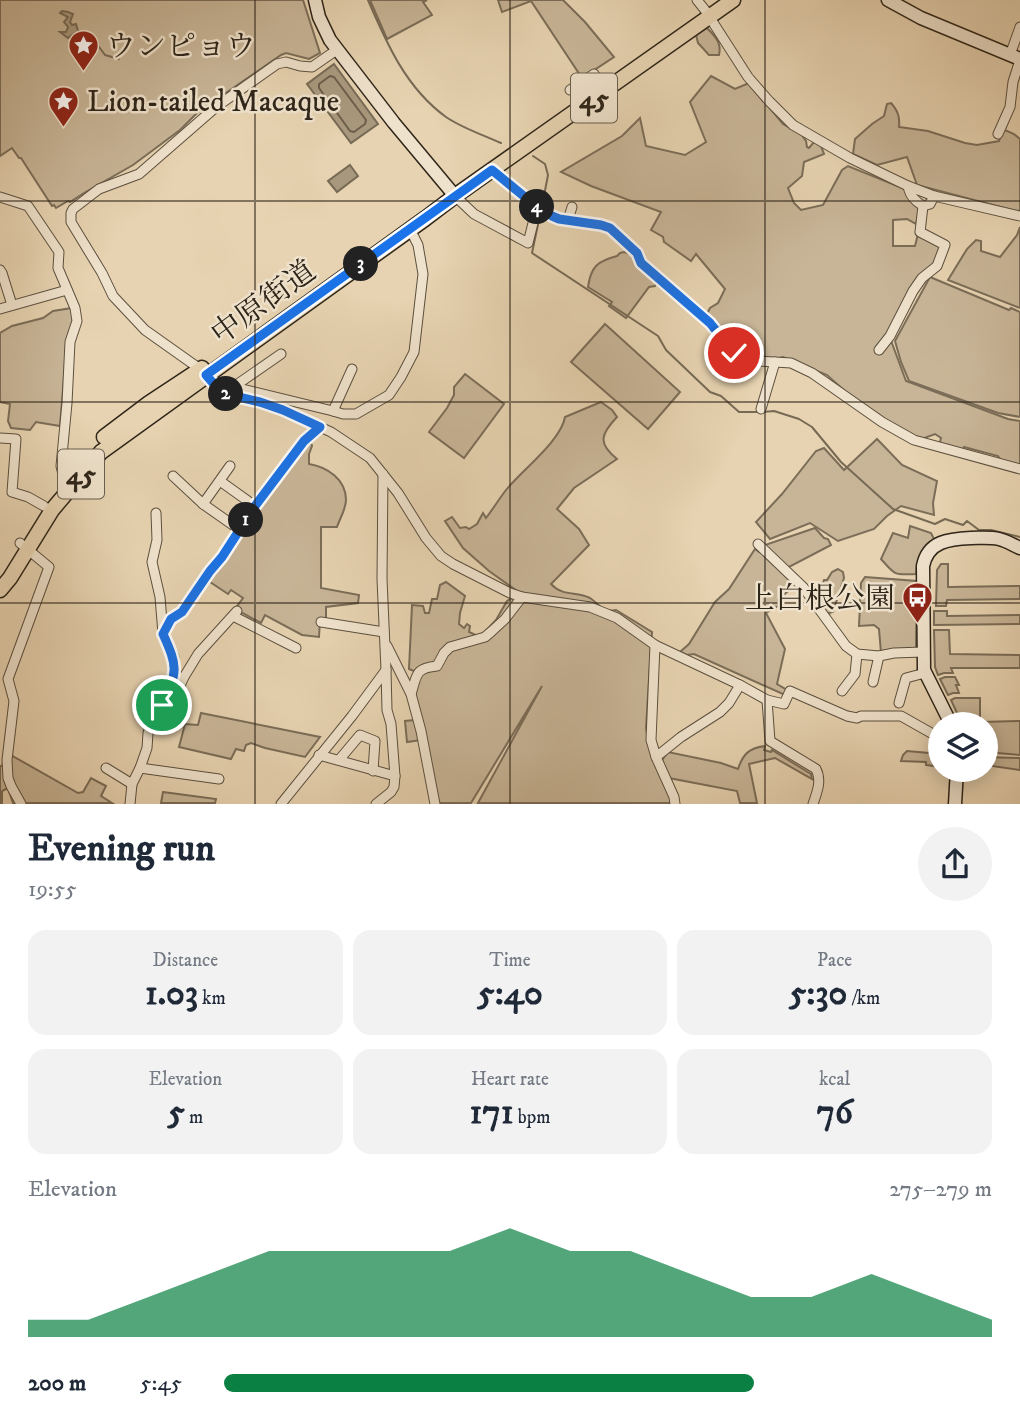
<!DOCTYPE html>
<html lang="en">
<head>
<meta charset="utf-8">
<style>
	body { margin:0; font-family:"IM FELL DW Pica","Noto Serif JP",serif; background:#f2f2f3; color:#1f2937; height:100vh; display:flex; flex-direction:column; font-size:26px; white-space:nowrap }
	* { box-sizing:border-box; margin:0 }
	p { font-size:23px; color:#747a83 }
	.icon { flex:none; width:38px; height:38px; fill:none; stroke:currentColor; stroke-width:2; stroke-linecap:round; stroke-linejoin:round }
	.map { position:relative; height:804px; overflow:hidden }
	.details { display:flex; flex-direction:column; background:#fff; flex:1 }
	.details>* { flex:none }
	.controls { position:absolute; left:928px; top:712px; display:grid; gap:14px }
	.controls a { display:grid; place-items:center; width:70px; height:70px; border-radius:50%; background:#fff; box-shadow:0 4px 18px #0003; font-size:35px }
	.pin { position:absolute; display:grid; place-items:center; width:60px; height:60px; color:#fff; margin:-30px; border:4px solid #fff; border-radius:50%; box-shadow:0 2px 7px #0007 }
	.km { position:absolute; width:35px; height:35px; margin:-18px; border-radius:50%; background:#222; color:#fff; font-size:19px; line-height:35px; text-align:center }
	.round { display:grid; place-items:center; flex:none; width:74px; height:74px; border-radius:37px; background:#f2f2f3 }
	.headline { display:flex; align-items:center; justify-content:space-between; height:119px; padding:0 28px }
	h1 { font-size:38px; font-weight:800; line-height:52px }
	.figures { display:grid; grid-template-columns:repeat(3,1fr); gap:10px; height:119px; padding:7px 28px }
	.figures div { display:grid; align-content:center; border-radius:18px; background:#f2f2f3; text-align:center }
	.figures b { font-size:35px; font-weight:800 }
	.figures small { font-size:19px; font-weight:400 }
	.figures p { font-size:19px }
	.chart { height:196px; padding:14px 28px }
	.chart p { display:flex; justify-content:space-between }
	.chart svg { width:100%; height:126px; margin-top:7px; fill:#0b8043; opacity:.7 }
	ul { padding:0 28px; list-style:none; font-size:23px }
	li { display:grid; grid-template-columns:112px 84px 1fr; align-items:center; height:52px }
	li i { height:18px; border-radius:9px; background:#0b8043 }
	.map>svg:first-child { display:block }
</style>
</head>
<body>
<div class="map">
<svg width="1020" height="804" viewBox="0 0 1020 804">
	<rect width="100%" height="100%" fill="#e7d3b1"/>
	<filter id="stains"><feTurbulence type="fractalNoise" baseFrequency=".00286" numOctaves="4"/><feColorMatrix values="0 0 0 0 .2 0 0 0 0 .09 0 0 0 0 .02 0 0 0 .5 -.17"/></filter>
	<radialGradient id="worn" r=".72"><stop offset=".6" stop-color="#630" stop-opacity="0"/><stop offset="1" stop-color="#630" stop-opacity=".3"/></radialGradient>
	<g fill="#c8b597" stroke="#7b6d58" stroke-width="2">
		<path d="M0,0h303l17,53 -11,6 -23,-6 -5,2 -84,58 -17,17 -47,35 -49,28 -14,9 -2,-1 -12,7 -2,-3 -2,1 -31,-48h-2l-7,-10 -12,8z"/>
		<path d="M370,0h57l-4,2 9,13 -45,24z"/>
		<path d="M498,0h65l22,22 29,35 -32,21 -51,-77 -29,11z"/>
		<path d="M707,28c8,8 15,15 12,27h-10l-11,-12 -2,-8z"/>
		<path d="M711,76l24,13 14,-6 34,41 18,10 5,7 1,6 2,1 5,-6 7,4 3,8 -20,8 -2,14 -14,12 6,15 7,7 22,-5 19,-35 6,-4 57,23 15,17 -4,18 -9,-5 -14,1v26h22l3,-12 22,12 -5,17 -46,72 17,46 102,38 12,2v47l-17,-5 -5,-7 -34,-9 -3,6 -22,-7 2,-8 -6,-4 -16,6 -8,-3 -66,-46 -18,-16 -44,-18 -17,4 -25,-8 -32,-28 -2,-11 3,-6 8,-5 7,-14 -29,-35 -5,7 -27,-19 -1,-5 -12,-7 10,-18 -70,-26 -30,-14 61,-36 18,-18 6,28 39,9 21,-13 -16,-40z"/>
		<path d="M891,103c7,8 9,14 8,24l29,4 37,12 12,2 22,-4 4,-12 11,5 6,5v73l-103,-27 -10,-28 -30,8 -24,-11 2,-15 17,-15 12,-8 3,-12z"/>
		<path d="M1020,227v81l-72,-28 19,-31 9,-9 5,1v10l19,6 17,-22z"/>
		<path d="M624,252l10,3 24,26 -3,5 -6,1 -23,31 -17,-12 3,-4 -24,-15c3,-21 10,-26 29,-31l3,-3z"/>
		<path d="M930,277l79,33 2,-2 9,4v105l-22,-4 -89,-32 -8,-19 -6,-21z"/>
		<path d="M72,308l2,15 -7,18 -7,85 -24,-4 -6,8 -19,-2 -3,-7 2,-17 -10,-2v-69l12,-7 31,-8 10,-7z"/>
		<path d="M605,324l75,68 -32,37 -77,-67z"/>
		<path d="M465,374l39,30 -40,54 -35,-26 18,-24 7,-13v-8z"/>
		<path d="M601,402l11,8 5,7c-16,17 -20,26 0,42l-43,29 -17,21 22,20 10,16 -38,39c12,13 25,7 39,14 9,6 13,15 26,12l36,22 -6,96c3,26 14,48 25,71v4h-193l64,-117 -71,117h-34l-16,-63 -14,2 -2,-21 10,-1 -1,-49 -5,-2 3,-64 11,1 2,7h4l3,-14h5l3,-14 6,-3 19,14 -5,17 -1,11 5,4 3,-4 3,2 -1,6 11,5 16,-17 11,-19 13,-8 -31,-22 -26,-23 -18,-27 7,-4 8,11 6,-1 3,2 8,-5 6,-11 3,5c7,-9 13,-19 20,-28 15,-19 55,-49 59,-73z"/>
		<path d="M877,439l25,26 35,16 -4,22 1,12 -33,-9 -14,10 -13,13 -36,12 -28,-18 -40,16 -14,-17 26,-28 34,-43 8,-3 20,22z"/>
		<path d="M310,440l2,6 -3,8v10c18,3 37,15 37,36 0,9 -6,18 -9,27h-16v61l38,7 -1,8 -32,4v13h-6l-1,17 -17,-2 -37,-20 -4,8 -26,-14 8,-11 -12,-8 -3,4 -21,-14 48,-73z"/>
		<path d="M910,526l21,7 3,6c-11,10 -17,20 -18,35 -22,1 -20,2 -35,-15l12,-26 15,5z"/>
		<path d="M815,528l9,10 4,1 3,6 -48,25 13,14 -18,16v6l-12,7 19,36 -8,35 10,6 -2,5 -91,-41 -7,1 -7,-3 9,-8 26,-42 14,-13 26,-40 4,3 6,-7z"/>
		<path d="M941,564h7v23l72,-1v13l-73,1 -1,6h-10l1,-36z"/>
		<path d="M838,569l5,3 1,6 -11,34 -4,1 1,7 -18,-25 7,-1 5,-14h3l5,-8z"/>
		<path d="M865,577l52,4 -1,66 -3,3 -32,3 -2,-24 -5,-4 -15,1 2,-43z"/>
		<path d="M934,611h13v5l73,-1v9l-86,1z"/>
		<path d="M934,630h15l1,24 70,1v13h-69l2,5h-9l-6,2 -3,-8z"/>
		<path d="M945,677h10l4,8h-3l3,8h-6l-5,2 -8,-16z"/>
		<path d="M955,698h25v24l40,-1v34l-35,-3v-28h-23l-11,-24z"/>
		<path d="M201,713l119,24 -15,20 -40,-9 -14,-5 -5,2 -2,6 -8,-2 -5,10 -52,-12 6,-23 13,1z"/>
		<path d="M765,746l-1,4 7,2 1,-2 39,24 1,5 -37,-21 -26,6 8,39h-17l-3,-12 -68,-13 -7,-18 6,-8 53,11 17,6c5,-15 11,-21 27,-23z"/>
		<path d="M907,751l33,3v13l-14,-2v-3l-25,-1 2,-6z"/>
		<path d="M9,754l69,39 5,-1 8,-14 15,8 -5,10 11,7h-99l-5,-15 -6,3v12l-2,1v-38h2l3,-11z"/>
		<path d="M985,757l35,1v12l-35,-5z"/>
		<path d="M163,792l53,7 -1,4h-54z"/>
	</g>
	<g fill="#a8987d" stroke="#776a55" stroke-width="2">
		<path d="M62,11l6,1 5,2 -3,8 2,3 4,-1 2,7 -10,7 -8,-6h6l2,-5 -4,-5 4,-5 -8,-4z"/>
		<path d="M334,64l44,60 -27,19 -44,-59z"/>
		<path d="M350,165l8,11 -21,16 -9,-11z"/>
	</g>
	<g fill="none" stroke-linecap="round" stroke-linejoin="round">
		<path stroke="#6b5e4b" stroke-width="2" d="M330,76l4,1 32,43 -1,4 -11,8 -4,-1 -31,-43v-4z"/>
		<g stroke="#776a55" stroke-width="2">
			<path d="M368,0c19,44 38,88 78,117 16,11 37,18 55,26"/>
			<path d="M78,31l10,1 17,23 14,4"/>
			<path d="M533,156l12,8 3,11 -5,26"/>
			<path d="M540,215l-8,38 126,83 8,14 44,42 11,4 18,16h18"/>
			<path d="M763,412l11,-1 25,8 13,8 29,35 52,47 42,15 10,-5 18,6 4,-4 12,9h12l29,7"/>
		</g>
		<defs>
			<g id="street">
				<path d="M697,0l8,10 43,67 21,24 24,24 57,33 58,28 26,10 86,20"/>
				<path d="M338,49l-26,18 -12,-1 -14,-4 -9,2 -61,43 -77,67 -40,15 -26,20 -2,4v9l31,51 11,23 32,34 55,39 20,22 10,4 30,7 23,8 48,22 39,26 28,35 28,45 15,18 12,8 57,29 12,4 68,10 27,11 38,27 85,40 27,15 3,41 46,28c6,12 1,23 -3,35"/>
				<path d="M1010,55l10,-28"/>
				<path d="M570,90l24,-16 6,9"/>
				<path d="M998,134l12,-27 3,-25 7,-22"/>
				<path d="M908,186c2,10 7,15 15,20"/>
				<path d="M455,196l19,18 54,29 9,-36 -45,-37"/>
				<path d="M0,197l28,9 31,46 -1,16 17,40 2,13 -7,21 -3,61 -6,63 3,13"/>
				<path d="M537,207l22,12 42,6 9,3 27,25 4,10 69,60 24,30 25,8 32,2 21,10 70,49 32,18 106,29"/>
				<path d="M568,220l4,-13"/>
				<path d="M0,270l2,3 10,32"/>
				<path d="M0,309l67,-19"/>
				<path d="M879,350l11,-14 23,-45 9,-13 15,-12 8,-21 -25,-13 3,-26 7,-2 4,-8"/>
				<path d="M234,387l99,24 19,-42"/>
				<path d="M232,388l49,-34"/>
				<path d="M761,409l14,-47"/>
				<path d="M333,411l10,3h13l33,-19 12,-18 13,-25 9,-78 -5,-29 -8,-16"/>
				<path d="M0,438l16,1 -4,53 16,5 16,9"/>
				<path d="M173,476l30,28 37,26"/>
				<path d="M220,481l35,25"/>
				<path d="M203,504l27,-38"/>
				<path d="M20,543l29,24 -41,112 6,22 -7,59 1,18 3,8 10,18"/>
				<path d="M758,544l45,43 43,59 11,8 22,2 15,-3 29,-1"/>
				<path d="M233,616l63,32"/>
				<path d="M321,622l63,10"/>
				<path d="M163,634l8,-15 11,-7 28,-41 12,-14 33,-51 49,-65 16,-14"/>
				<path d="M655,645l-4,95 5,17 18,40 1,7"/>
				<path d="M387,646l24,48 10,37 14,73"/>
				<path d="M873,682l6,-26"/>
				<path d="M842,691l13,-17 2,-20"/>
				<path d="M411,694c6,-19 4,-26 26,-28l7,-13 6,-6 35,-10 7,-6 13,-12 17,-22"/>
				<path d="M767,700l17,4 6,-13 57,25 10,2 4,-2h40l39,22"/>
				<path d="M899,703l7,-25 19,-5"/>
				<path d="M156,712l5,-7 10,-20 4,-14 -1,-14 -11,-23 -3,-37 -8,-35 5,-22 -1,-27"/>
				<path d="M319,755l76,21"/>
				<path d="M656,757l25,-20 39,-25 9,-9 11,-18"/>
				<path d="M339,760l21,-25 15,6 -2,30"/>
				<path d="M106,768l26,16"/>
				<path d="M140,768l79,11"/>
				<path d="M130,804l2,-20 8,-16 7,-20 1,-15 8,-21 10,3 18,-38 14,-23 39,-43"/>
				<path d="M281,804l71,-88 34,-46"/>
				<path d="M376,804l15,-12 3,-5 1,-11 -4,-52 -4,-14 -1,-40 -4,-91 1,-105"/>
			</g>
			<g id="secondary">
				<path d="M315,0l4,17 11,23 64,83 61,73"/>
				<path d="M888,0l33,18 99,41"/>
				<path d="M951,724l-27,-54 -1,-104c5,-25 26,-27 48,-28 10,0 19,-1 28,1 8,2 14,6 21,9"/>
				<path d="M955,804l2,-34"/>
			</g>
			<g id="primary">
				<path d="M104,437l45,-34 53,-35"/>
				<path d="M0,590l10,-12 42,-68 49,-58 325,-234 29,-22 278,-196"/>
			</g>
		</defs>
		<use href="#street" stroke="#5c503f" stroke-width="11"/>
		<use href="#secondary" stroke="#2e2519" stroke-width="15"/>
		<use href="#primary" stroke="#2e2519" stroke-width="17"/>
		<use href="#street" stroke="#efe2cc" stroke-width="9"/>
		<use href="#secondary" stroke="#efe2cc" stroke-width="12"/>
		<use href="#primary" stroke="#e7d3b1" stroke-width="14"/>
	</g>
	<g fill="none" stroke-linecap="round" stroke-linejoin="round">
		<defs>
			<path id="route" d="M162,705c16,-33 16,-38 1,-71l8,-15 11,-7 28,-41 12,-14 33,-51 49,-65 16,-14 -37,-17 -23,-8 -30,-7 -10,-4 -14,-16 286,-205 45,37 15,9 7,3 42,6 9,3 27,25 4,10 69,60 24,30"/>
		</defs>
		<use href="#route" stroke="#fff" stroke-width="14"/>
		<use href="#route" stroke="#1a73e8" stroke-width="9"/>
	</g>
	<path fill="none" stroke="#2e2519" stroke-width="2" stroke-opacity="0.55" d="M255,0v804M510,0v804M765,0v804M0,201h1020M0,402h1020M0,603h1020"/>
	<defs>
		<symbol id="sight-pin" viewBox="-11 -11 22 30"><path d="M0 17L-7.5 6A9.5 9.5 0 1 1 7.5 6Z" fill="#8f2418" stroke="#efe2cc"/><path d="M0-6L1.8-2.2L6-1.7L2.9 1.2L3.7 5.4L0 3.3L-3.7 5.4L-2.9 1.2L-6-1.7L-1.8-2.2Z" fill="#fff"/></symbol>
		<symbol id="bus-pin" viewBox="-11 -11 22 30"><path d="M0 17L-7.5 6A9.5 9.5 0 1 1 7.5 6Z" fill="#8f2418" stroke="#efe2cc"/><path d="M-5-6H5V4H4V6H2V4H-2V6H-4V4H-5ZM-3.5-4V0h7V-4ZM-3.5 1.2v1.5H-2V1.2ZM2 1.2v1.5H3.5V1.2Z" fill="#fff"/></symbol>
	</defs>
	<g fill-rule="evenodd">
		<use href="#sight-pin" x="66" y="28" width="35" height="47"/>
		<use href="#sight-pin" x="46" y="84" width="35" height="47"/>
		<use href="#bus-pin" x="900" y="580" width="35" height="47"/>
	</g>
	<g text-anchor="middle" stroke-width="5" stroke-linejoin="round" paint-order="stroke">
		<g fill="#efe2cc" stroke="#685e4f" stroke-width="2">
			<rect x="571" y="73.5" width="46" height="49" rx="5"/>
			<rect x="58" y="449.5" width="46" height="49" rx="5"/>
		</g>
		<g font-size="28" font-weight="bold" fill="#2e2519">
			<text x="594" y="108">45</text>
			<text x="81" y="484">45</text>
		</g>
		<g font-size="30" fill="#2e2519" stroke="#efe2cc" text-anchor="start">
			<text x="106" y="56">ウンピョウ</text>
			<text x="87" y="111">Lion-tailed Macaque</text>
			<text x="895" y="608" text-anchor="end">上白根公園</text>
		</g>
		<g font-size="30" fill="#2e2519" stroke="#efe2cc">
			<text transform="translate(263 302) rotate(-36)" y="10">中原街道</text>
		</g>
	</g>
	<rect width="100%" height="100%" filter="url(#stains)"/>
	<rect width="100%" height="100%" fill="url(#worn)"/>
</svg>
<div class="controls">
<a><svg class="icon" aria-label="layers" viewBox="0 0 24 24"><path d="M12 4l9 5-9 5-9-5zM3 14l9 5 9-5"/></svg></a>
</div>
<div class="pin" style="left:162px;top:705px;background:#1e9e55"><svg class="icon" aria-label="arrive" viewBox="0 0 24 24"><path d="M6 21V4h12l-3 4 3 4H6"/></svg></div>
<div class="pin" style="left:734px;top:353px;background:#d93025"><svg class="icon" aria-label="check" viewBox="0 0 24 24"><path d="M5 12l5 5 9-10"/></svg></div>
<b class="km" style="left:246px;top:520px">1</b>
<b class="km" style="left:226px;top:394px">2</b>
<b class="km" style="left:361px;top:264px">3</b>
<b class="km" style="left:537px;top:207px">4</b>
</div>
<section class="details">
<div class="headline"><div><h1>Evening run</h1><p>19:55</p></div><a class="round"><svg class="icon" aria-label="share" viewBox="0 0 24 24"><path d="M12 15V3M7 8l5-5 5 5M5 13v7h14v-7"/></svg></a></div>
<div class="figures">
<div><p>Distance</p><b>1.03<small> km</small></b></div>
<div><p>Time</p><b>5:40</b></div>
<div><p>Pace</p><b>5:30<small> /km</small></b></div>
</div>
<div class="figures">
<div><p>Elevation</p><b>5<small> m</small></b></div>
<div><p>Heart rate</p><b>171<small> bpm</small></b></div>
<div><p>kcal</p><b>76</b></div>
</div>
<div class="chart"><p><span>Elevation</span>275–279 m</p>
<svg viewBox="0 0 160 44" preserveAspectRatio="none"><path d="M0 44V38L10 38L20 30L30 22L40 14L50 14L60 14L70 14L80 6L90 14L100 14L110 22L120 30L130 30L140 22L150 30L160 38V44z"/></svg>
</div>
<ul>
<li><b>200 m</b>5:45<i style="width:69%"></i></li>
</ul>
</section>
</body>
</html>
